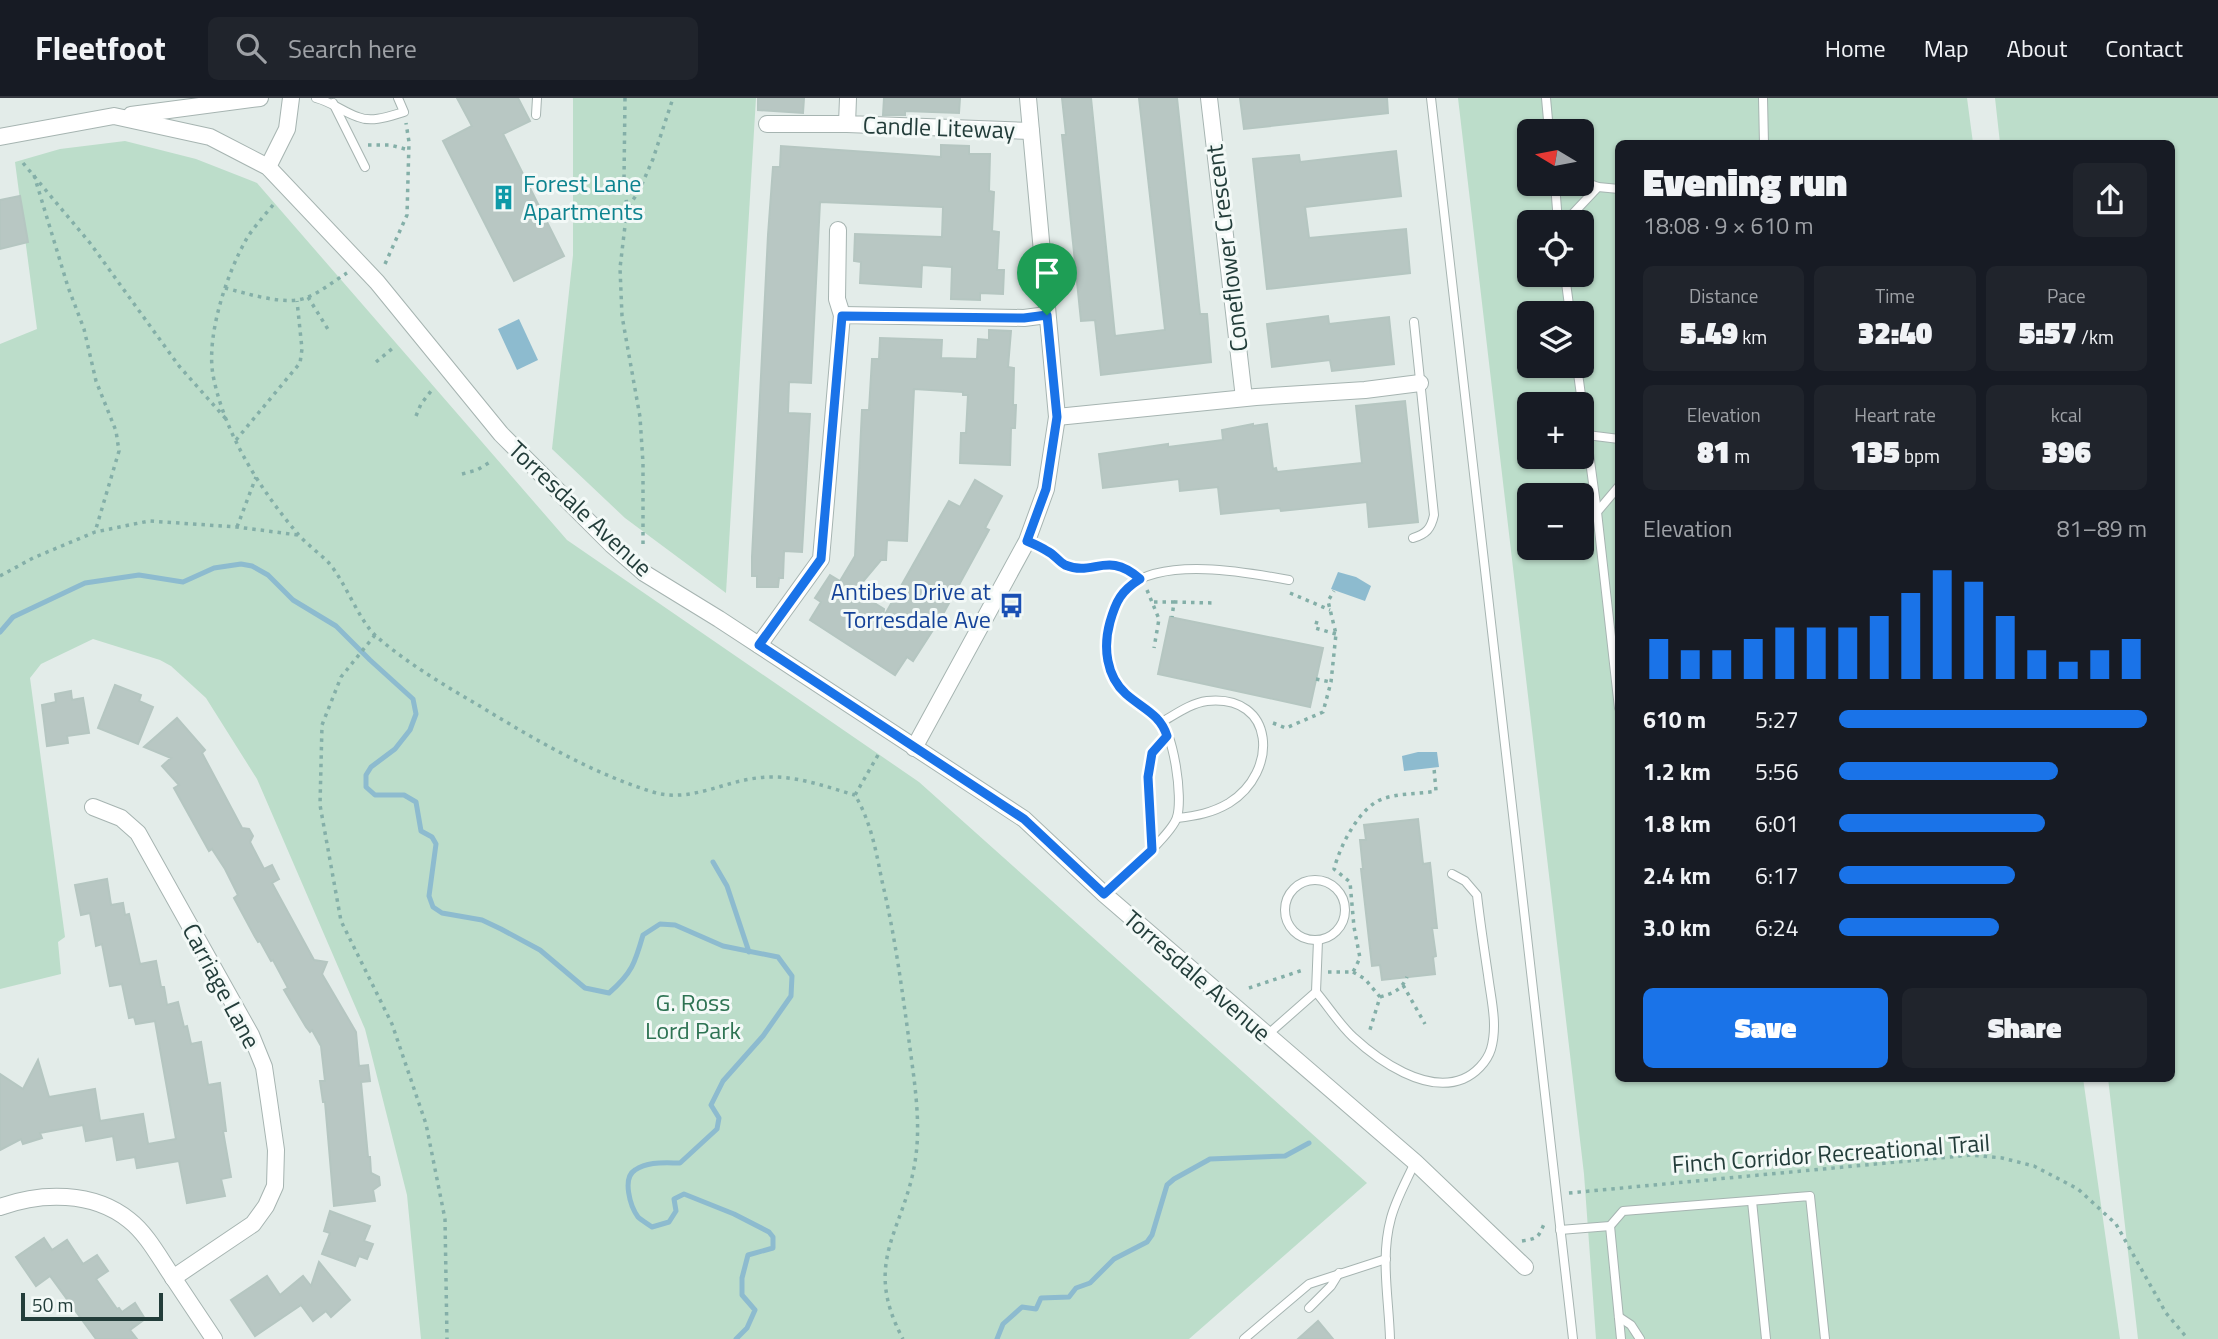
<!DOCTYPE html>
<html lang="en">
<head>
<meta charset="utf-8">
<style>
	body { margin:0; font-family:"Titillium Web",sans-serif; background:#20242c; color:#f1f3f6; height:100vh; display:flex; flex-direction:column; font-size:26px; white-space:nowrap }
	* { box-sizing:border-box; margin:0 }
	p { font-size:23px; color:#9ea1a6 }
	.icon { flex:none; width:38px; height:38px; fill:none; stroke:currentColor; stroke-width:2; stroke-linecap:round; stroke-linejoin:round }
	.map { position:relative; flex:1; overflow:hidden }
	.drawer { position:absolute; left:1615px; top:42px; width:560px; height:942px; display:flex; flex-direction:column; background:#171b24; border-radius:10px; box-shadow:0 2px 5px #0004 }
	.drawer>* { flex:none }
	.needle { width:46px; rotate:280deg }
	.controls { position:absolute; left:1517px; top:21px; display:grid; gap:14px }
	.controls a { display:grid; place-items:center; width:77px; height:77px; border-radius:10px; background:#171b24; box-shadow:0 2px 5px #0004; font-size:35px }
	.scale { position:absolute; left:21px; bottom:18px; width:142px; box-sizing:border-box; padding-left:7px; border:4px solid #233d3a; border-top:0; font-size:19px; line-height:24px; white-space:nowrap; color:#233d3a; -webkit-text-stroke:5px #f3f9f7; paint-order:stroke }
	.pin { position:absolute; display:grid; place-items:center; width:60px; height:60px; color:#fff; margin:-72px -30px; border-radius:50% 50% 50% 0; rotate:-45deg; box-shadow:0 0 7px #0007 }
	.pin .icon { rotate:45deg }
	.round { display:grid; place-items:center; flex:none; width:74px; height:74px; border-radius:10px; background:#20242c }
	.headline { display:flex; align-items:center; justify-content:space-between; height:119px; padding:0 28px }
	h1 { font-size:38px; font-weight:800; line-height:52px }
	.metrics { display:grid; grid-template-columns:repeat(3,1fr); gap:10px; height:119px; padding:7px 28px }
	.metrics div { display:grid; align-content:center; border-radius:10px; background:#20242c; text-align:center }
	.metrics b { font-size:30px; font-weight:800 }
	.metrics small { font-size:19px; font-weight:400 }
	.metrics p { font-size:19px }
	.chart { height:196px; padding:14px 28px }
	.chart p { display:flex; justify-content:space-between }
	.chart svg { width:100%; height:126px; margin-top:7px; stroke:#1a73e8; stroke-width:6 }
	.action { display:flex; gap:14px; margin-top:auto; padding:14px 28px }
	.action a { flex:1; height:80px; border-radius:10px; background:#1a73e8; color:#fff; font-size:28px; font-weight:800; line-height:80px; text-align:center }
	.action a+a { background:#20242c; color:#f1f3f6 }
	ul { padding:0 28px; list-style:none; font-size:23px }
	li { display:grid; grid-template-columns:112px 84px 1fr; align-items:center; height:52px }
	li i { height:18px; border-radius:9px; background:#1a73e8 }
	header { display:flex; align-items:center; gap:42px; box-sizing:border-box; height:98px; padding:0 35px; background:#171b24; border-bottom:2px solid #363941 }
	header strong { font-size:33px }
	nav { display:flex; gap:38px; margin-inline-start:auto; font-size:24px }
	.search { width:490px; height:63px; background:#20242c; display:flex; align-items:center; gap:18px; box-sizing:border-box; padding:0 24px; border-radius:10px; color:#9ea1a6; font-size:26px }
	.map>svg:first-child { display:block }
</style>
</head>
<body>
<header>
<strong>Fleetfoot</strong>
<div class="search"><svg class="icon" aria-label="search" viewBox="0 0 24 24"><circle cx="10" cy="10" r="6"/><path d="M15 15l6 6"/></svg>Search here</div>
<nav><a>Home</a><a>Map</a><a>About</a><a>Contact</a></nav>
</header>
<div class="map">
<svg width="2218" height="1241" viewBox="0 0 2218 1241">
	<rect width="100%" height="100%" fill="#e3ece9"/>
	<g fill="#bcddca" fill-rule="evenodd">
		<path d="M573,0h183l-30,495 -101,-75 -73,-69 21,-194z"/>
		<path d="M1458,0h509l6,45 -354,1v934h464l37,261h-524l-12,-165zM1530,33h52v53h-52zM1530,124h52v53h-52zM1530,215h52v53h-52zM1530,306h52v53h-52zM1530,397h52v53h-52z"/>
		<path d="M1995,0h223v1241h-80l-30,-261h64v-934l-172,-1z"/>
		<path d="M125,43l71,18 61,24 310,357 352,242 448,401 -178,156h-768l-14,-144 -42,-166 -108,-250 -51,-81 -35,-32 -11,-6 -67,-21 -52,25 -11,14 35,259 -7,5 3,32 -61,15v-645l37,-15 -22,-167 45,-13z"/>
	</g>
	<g fill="#8dbbcf">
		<path d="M519,221l19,41 -21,10 -19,-41z"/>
		<path d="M1338,474l18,5 15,9 -6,15 -34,-12z"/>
		<path d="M1418,654h19l2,15 -35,4 -2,-15z"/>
	</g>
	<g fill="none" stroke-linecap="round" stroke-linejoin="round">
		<g stroke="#8dbbcf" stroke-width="5">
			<path d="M0,534l13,-15 72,-34 54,-8 44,7 31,-14 27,-4 11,2 16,9 25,25 43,26 34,34 43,39 3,15 -6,16 -15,19 -24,18 -5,8v12l9,8h29l12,7 5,29 11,6 4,7 -7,52 4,11 9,6 40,7 19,9 39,21 45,38 24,5c23,-20 26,-30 34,-58l17,-11 15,1 48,21 55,11 14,19 -1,20 -28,40 -40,45 -12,24 8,13 -2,11 -37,34c-15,0 -32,-2 -45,7 -13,8 -5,36 3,47 3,3 10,7 14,10l17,-5 7,-11 -2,-12 10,-5 50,20 35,18 4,5v11l-25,7 -6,23v17l13,15 -8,18 -11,11"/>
			<path d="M713,764l14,24 22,66"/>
			<path d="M997,1241l6,-15 19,-17 14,2 5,-11 28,-1 7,-9 14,-5 24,-24 33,-17 5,-7 15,-50 7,-6 36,-20 75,-3 24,-13"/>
		</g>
	</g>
	<g fill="#b8c7c3" stroke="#b5c6c1" stroke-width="2">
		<path d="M457,0h61l12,23 -27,13 61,122 -50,25 -71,-140 29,-15z"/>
		<path d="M758,0h46l-1,15 -45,-3z"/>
		<path d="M884,0h76l-1,15 -54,-2v4h-22z"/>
		<path d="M1062,0h29l24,238 50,-6 -26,-232h38l23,216h7l4,48 -110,13 -6,-55 -14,1 -19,-186h4z"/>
		<path d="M1240,0h147l1,15 -144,16z"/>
		<path d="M941,47l28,1v8h21l-1,37 5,1 -2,39 7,1 -2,38h7l-1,24 -23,-1v7l-29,-1 1,-32 -30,-2 -1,22 -61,-4 1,-21 -7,-1 1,-27 87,3 1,-30 -123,-5 -9,181 -22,-1 -1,31 22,1 -8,138 -18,-1 -1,27h-4l-1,9h-21v-11h-5v-19l16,-322 5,-68h7l1,-21 160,11z"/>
		<path d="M1396,53l5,45 -96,11 4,31 97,-9 4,44 -143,16 -14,-130 46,-4 1,7z"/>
		<path d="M20,98l8,46 -28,7v-49z"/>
		<path d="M1328,218l1,8 60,-7 5,47 -62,7 -2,-11 -58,7 -5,-43z"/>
		<path d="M989,232l22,1 -3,36 6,1 -1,37h3l-1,23h-4l-1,37 -50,-2 1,-30h5l2,-38h-5v-3l-49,-3 -7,152 -20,-1 -1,20h-5l-26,31 29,18 -1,9 66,-117 11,6 15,-27 27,16 -17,32 4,2 -47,86 -29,45 -6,-4 -12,18 -85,-55 11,-18 -6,-4 15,-23 10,6 15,-25 7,-146h7l3,-51h7l1,-21 62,2 -1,18 36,1 1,-20 11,1z"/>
		<path d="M1405,303l13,121 -49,5 -2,-25 -86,9 -1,-3 -59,6 -3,-27 -38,4 -1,-12 -76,9 -4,-34 69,-10v3l55,-7 -1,-10 31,-6v2l14,-2 6,45 3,-1 1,4 85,-9 -6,-57z"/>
		<path d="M1170,519l153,31 -13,59 -152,-33z"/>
		<path d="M115,587l26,10 -2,6 14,6 -15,37 -40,-16z"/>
		<path d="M71,593l1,9 11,-2 6,35 -22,3 1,7 -21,3 -5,-41 14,-3 -1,-8z"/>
		<path d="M177,620l28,32 -3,3 40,75 7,1 4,7 -3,6 14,27 8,-4 7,14 -7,4 42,77 13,2 -5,12 34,58 3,34 9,-1 2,16 -9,1 7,75h2l1,16 8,4 1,8 -7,5 2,11 -41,5 -9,-104h-2l-3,-21h5l-4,-35 -9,-16 -2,2 -4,-5 -22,-37 4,-2 -15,-28 -2,1 -11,-20 -2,1 -3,-5 -21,-39 4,-3 -13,-26 -13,-20 -3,2 -35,-63 5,-3 -17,-19 9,-8 -27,-11z"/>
		<path d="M1418,721l5,45 7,-1 7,65h-5l4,28 -3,1 2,17 -53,6 -2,-15 -8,1 -11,-97h2l-3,-29h6l-2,-15z"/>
		<path d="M107,781l4,26 12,-2 2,12 4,-1 11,50 16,-3 5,26h3l3,18 11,-3 6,25 3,-1 4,18 10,-2 7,43 12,-2 6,48h-3l8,46 -10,2 4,17 -38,7 -8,-42 -42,7 -2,-11 -18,3 -4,-24 -27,5 -3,-16 -43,8 2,5 -19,6 -2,-5 -21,11v-76l23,15 15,-29 11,37 46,-8 5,32 43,-7 5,30 28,-5 -21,-118 -19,3 -2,-7 -5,1 -7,-34 -12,2 -8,-42 -6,2 -6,-33 -9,2 -6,-30z"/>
		<path d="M330,1113l40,15 -6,15 9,3 -6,15 -8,-3 -4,10 -33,-12 8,-21 -6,-2z"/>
		<path d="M44,1140l8,12 15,-10 16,24 14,-9 11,16 -12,8 21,30 2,-1 3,4 13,-9 10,16 -15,11 7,9h-41l-46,-63 -14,10 -20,-29z"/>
		<path d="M319,1164l31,38 -19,17 -5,-6 -13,10 -12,-16 -46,31 -24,-36 36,-24 13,19 23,-19 8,10z"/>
		<path d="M1318,1223l15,18h-35z"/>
	</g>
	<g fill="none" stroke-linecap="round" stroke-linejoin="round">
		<defs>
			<g id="service">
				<path d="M316,0c16,4 27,14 42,19 14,6 32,-1 46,-5l-6,-14"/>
				<path d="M1431,0l142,1241"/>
				<path d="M1546,0l3,33"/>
				<path d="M1763,0l1,46"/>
				<path d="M333,5l32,64"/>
				<path d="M536,17l1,-17"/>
				<path d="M1582,83l16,6 21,2"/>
				<path d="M1555,86l3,38"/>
				<path d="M1565,124l33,-35"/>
				<path d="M1565,177l5,38"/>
				<path d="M1577,268l20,146 22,196"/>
				<path d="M1587,337l32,4"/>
				<path d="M1597,414l22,-26"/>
				<path d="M1413,440c13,-4 18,-9 21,-23l-20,-193"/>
				<path d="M1162,624c14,-8 29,-19 45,-21 69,-7 72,71 22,102 -17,10 -33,13 -52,15"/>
				<circle cx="1315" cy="812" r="30"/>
				<path d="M1104,796c16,-15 68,-59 73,-77 6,-19 -3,-84 -18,-97 -18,-16 -43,-28 -51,-53 -5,-13 0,-34 3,-47 3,-11 8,-26 17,-33 35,-30 118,-15 161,-7"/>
				<path d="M1316,894c12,14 23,32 37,45 26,24 73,57 110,42 12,-5 24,-17 28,-30 7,-24 0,-50 -3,-74 -4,-27 -8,-53 -11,-80l-12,-14 -13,-7"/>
				<path d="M1266,938l50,-44 2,-52"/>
				<path d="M1752,1103l14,138"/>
				<path d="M1610,1128l11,113"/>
				<path d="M1560,1132l50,-4 13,-15 187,-15 15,143"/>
				<path d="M1309,1210l22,-22 8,-13"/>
				<path d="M1619,1219l12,8 9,14"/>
				<path d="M1244,1241l65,-55 77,-25"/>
				<path d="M1390,1241c-1,-40 -10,-81 1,-121 5,-19 16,-38 24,-56"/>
			</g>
			<g id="minor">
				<path d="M848,0l-1,26 184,7"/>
				<path d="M1209,0l35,300"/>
				<path d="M131,17l129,-17"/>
				<path d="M767,26h80"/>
				<path d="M0,39l114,-21 96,21 58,30 109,115 124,152 111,111 32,28 75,46 305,200 80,75 311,268 110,105"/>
				<path d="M268,69l19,-38 4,-31"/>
				<path d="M838,132l-1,69 5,16"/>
				<path d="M1057,319l199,-20 109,-7 55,-7"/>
				<path d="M759,547l62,-86 21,-244 182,3 23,-3"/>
				<path d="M914,650l113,-207 19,-52 11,-72 -29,-319"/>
				<path d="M93,709l28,11 17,15 113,202 13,32 5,34 7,49 -1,36 -9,20 -13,18 -80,54"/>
				<path d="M0,1109c41,-15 93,-16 129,13 18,14 30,37 43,56 14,21 28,42 42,63"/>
			</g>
		</defs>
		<use href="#service" stroke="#a6b4b1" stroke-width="10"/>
		<use href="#minor" stroke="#a6b4b1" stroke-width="18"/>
		<g stroke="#84afa8" stroke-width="3.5" stroke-dasharray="3.5 5" stroke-linecap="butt">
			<path d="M625,0l-1,81 3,28"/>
			<path d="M368,47h22l19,5"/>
			<path d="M23,65l67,80 89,123 47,53"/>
			<path d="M34,77l34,112 16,42 12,52 20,50 3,20 -24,81"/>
			<path d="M273,107c-9,11 -19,22 -26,33 -20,35 -41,97 -34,137 11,58 47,114 84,158 9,11 21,19 31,29 18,20 30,58 49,75 30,26 67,48 101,68 56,34 113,68 175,87 36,11 69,-10 104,-14 33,-5 66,8 98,17"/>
			<path d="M385,166l22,-49 2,-73 -3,-19"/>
			<path d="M225,190c21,5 62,19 83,9 14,-6 26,-16 39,-24"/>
			<path d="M308,199l21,34"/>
			<path d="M376,264l17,-14"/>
			<path d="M416,318l5,-12 10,-13"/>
			<path d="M236,342l64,-77 2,-14 -5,-48"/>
			<path d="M462,376l15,-4 15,-9"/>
			<path d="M237,429l19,-50"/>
			<path d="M643,446v-81l-3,-46 -18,-101 -2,-48 7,-59 12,-18 14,-32 20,-61"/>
			<path d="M1041,450c9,4 15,12 23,17 21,10 45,-8 67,5"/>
			<path d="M0,478l33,-18 62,-26 54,-11 88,6 61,8"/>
			<path d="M1147,492l12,29 -5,29"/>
			<path d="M1290,495l40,17"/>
			<path d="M1154,504h20l-2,15"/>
			<path d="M1174,504l39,1"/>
			<path d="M1317,523l-2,7 21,6"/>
			<path d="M375,537l-34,42 -19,48 -2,80 21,116 51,103 34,100 19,95 2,120"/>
			<path d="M1316,581l15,3"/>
			<path d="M1273,625l13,5 37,-16 8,-30 5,-48 -8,-33 6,-10"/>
			<path d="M878,657l-23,40c16,27 21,56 27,86 12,50 19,101 26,152 5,40 13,83 8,122 -9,74 -56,104 -13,184"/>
			<path d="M1151,735c-2,-27 -11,-66 8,-87"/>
			<path d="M1328,874h25l7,-14 -6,-31 -4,-45 -16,-13c6,-23 26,-64 51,-71 17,-5 34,-4 51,-7l-2,-23"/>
			<path d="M1353,874l12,7 15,18 -11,36"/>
			<path d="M1403,887l22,39"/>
			<path d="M1249,890l54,-18"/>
			<path d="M1380,899c14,-4 21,-7 27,-20"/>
			<path d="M1569,1095l402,-38 31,3 32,8 44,23 38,35 50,89 22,26"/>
			<path d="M1522,1143c18,-3 16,-4 23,-19"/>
		</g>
		<use href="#service" stroke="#fff" stroke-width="8"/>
		<use href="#minor" stroke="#fff" stroke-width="16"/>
	</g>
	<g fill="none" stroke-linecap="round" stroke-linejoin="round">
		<defs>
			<path id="route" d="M1047,217l10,102 -11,72 -19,52c7,3 14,6 20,10 7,3 12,11 18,14 29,12 42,-15 75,14 -19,12 -24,22 -30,43 -7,25 -4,54 16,72 17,15 34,20 41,42l-15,17 -4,24 4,73 -48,44 -80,-75 -265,-174 62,-86 21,-243 182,2z"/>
		</defs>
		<use href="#route" stroke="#fff" stroke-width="14"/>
		<use href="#route" stroke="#1a73e8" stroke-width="9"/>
	</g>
	<defs>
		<symbol id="building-bare" viewBox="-9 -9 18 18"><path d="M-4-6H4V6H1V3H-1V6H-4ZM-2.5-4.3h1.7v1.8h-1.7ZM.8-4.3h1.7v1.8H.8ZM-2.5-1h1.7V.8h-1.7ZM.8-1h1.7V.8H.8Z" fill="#0f9aa8" stroke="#f3f9f7" stroke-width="2.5" paint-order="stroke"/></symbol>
		<symbol id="bus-bare" viewBox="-9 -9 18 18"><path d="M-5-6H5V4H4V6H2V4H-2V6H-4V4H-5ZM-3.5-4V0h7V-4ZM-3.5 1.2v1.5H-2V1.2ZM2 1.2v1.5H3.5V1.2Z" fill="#1a4fb4" stroke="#f3f9f7" stroke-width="2.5" paint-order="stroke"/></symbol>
	</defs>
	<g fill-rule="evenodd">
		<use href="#building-bare" x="486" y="82" width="35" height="35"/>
		<use href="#bus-bare" x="994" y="490" width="35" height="35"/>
	</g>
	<g text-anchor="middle" stroke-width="6" stroke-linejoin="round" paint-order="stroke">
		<g font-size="24" fill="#233d3a" stroke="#f3f9f7">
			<text transform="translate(939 30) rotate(2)" y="8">Candle Liteway</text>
			<text transform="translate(1227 150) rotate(-97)" y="8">Coneflower Crescent</text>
			<text transform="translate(580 411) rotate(43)" y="8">Torresdale Avenue</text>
			<text transform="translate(1197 878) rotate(41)" y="8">Torresdale Avenue</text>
			<text transform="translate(221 888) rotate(62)" y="8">Carriage Lane</text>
			<text transform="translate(1831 1056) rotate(-4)" y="8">Finch Corridor Recreational Trail</text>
		</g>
		<g font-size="24" fill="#0d838f" stroke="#f3f9f7" text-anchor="start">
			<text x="523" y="94">Forest Lane<tspan x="523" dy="28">Apartments</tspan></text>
		</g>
		<g font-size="24" fill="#164399" stroke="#f3f9f7" text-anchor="end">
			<text x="991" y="502">Antibes Drive at<tspan x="991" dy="28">Torresdale Ave</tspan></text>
		</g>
		<g font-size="24" fill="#2e7353" stroke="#f3f9f7">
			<text x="693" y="913">G. Ross<tspan x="693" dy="28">Lord Park</tspan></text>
		</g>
	</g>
</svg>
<div class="controls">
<a><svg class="needle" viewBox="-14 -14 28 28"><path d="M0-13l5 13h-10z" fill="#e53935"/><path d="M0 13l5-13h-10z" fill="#9ea1a6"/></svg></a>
<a><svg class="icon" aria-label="locate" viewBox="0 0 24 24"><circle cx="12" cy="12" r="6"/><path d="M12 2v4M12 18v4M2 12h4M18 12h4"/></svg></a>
<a><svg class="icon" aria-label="layers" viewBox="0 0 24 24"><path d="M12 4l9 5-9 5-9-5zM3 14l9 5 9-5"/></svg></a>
<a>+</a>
<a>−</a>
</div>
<div class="scale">50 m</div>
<div class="pin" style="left:1047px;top:217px;background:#1e9e55"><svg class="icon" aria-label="arrive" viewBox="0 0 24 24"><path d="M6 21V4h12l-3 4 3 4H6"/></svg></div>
<section class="drawer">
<div class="headline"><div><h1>Evening run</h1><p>18:08 · 9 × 610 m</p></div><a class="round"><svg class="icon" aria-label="share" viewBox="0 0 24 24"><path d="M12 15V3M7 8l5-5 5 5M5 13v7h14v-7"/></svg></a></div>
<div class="metrics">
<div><p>Distance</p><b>5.49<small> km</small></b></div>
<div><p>Time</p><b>32:40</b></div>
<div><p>Pace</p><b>5:57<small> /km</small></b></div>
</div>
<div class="metrics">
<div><p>Elevation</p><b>81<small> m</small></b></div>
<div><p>Heart rate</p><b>135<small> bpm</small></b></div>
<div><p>kcal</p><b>396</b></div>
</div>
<div class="chart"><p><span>Elevation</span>81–89 m</p>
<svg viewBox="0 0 160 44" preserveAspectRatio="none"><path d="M5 44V30M15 44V34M25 44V34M35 44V30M45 44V26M55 44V26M65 44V26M75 44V22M85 44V14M95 44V6M105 44V10M115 44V22M125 44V34M135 44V38M145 44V34M155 44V30"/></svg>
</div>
<ul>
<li><b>610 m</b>5:27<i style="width:100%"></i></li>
<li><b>1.2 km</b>5:56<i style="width:71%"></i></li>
<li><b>1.8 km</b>6:01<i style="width:67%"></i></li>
<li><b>2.4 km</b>6:17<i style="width:57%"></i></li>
<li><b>3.0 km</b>6:24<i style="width:52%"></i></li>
</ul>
<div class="action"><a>Save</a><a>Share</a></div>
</section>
</div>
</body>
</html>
